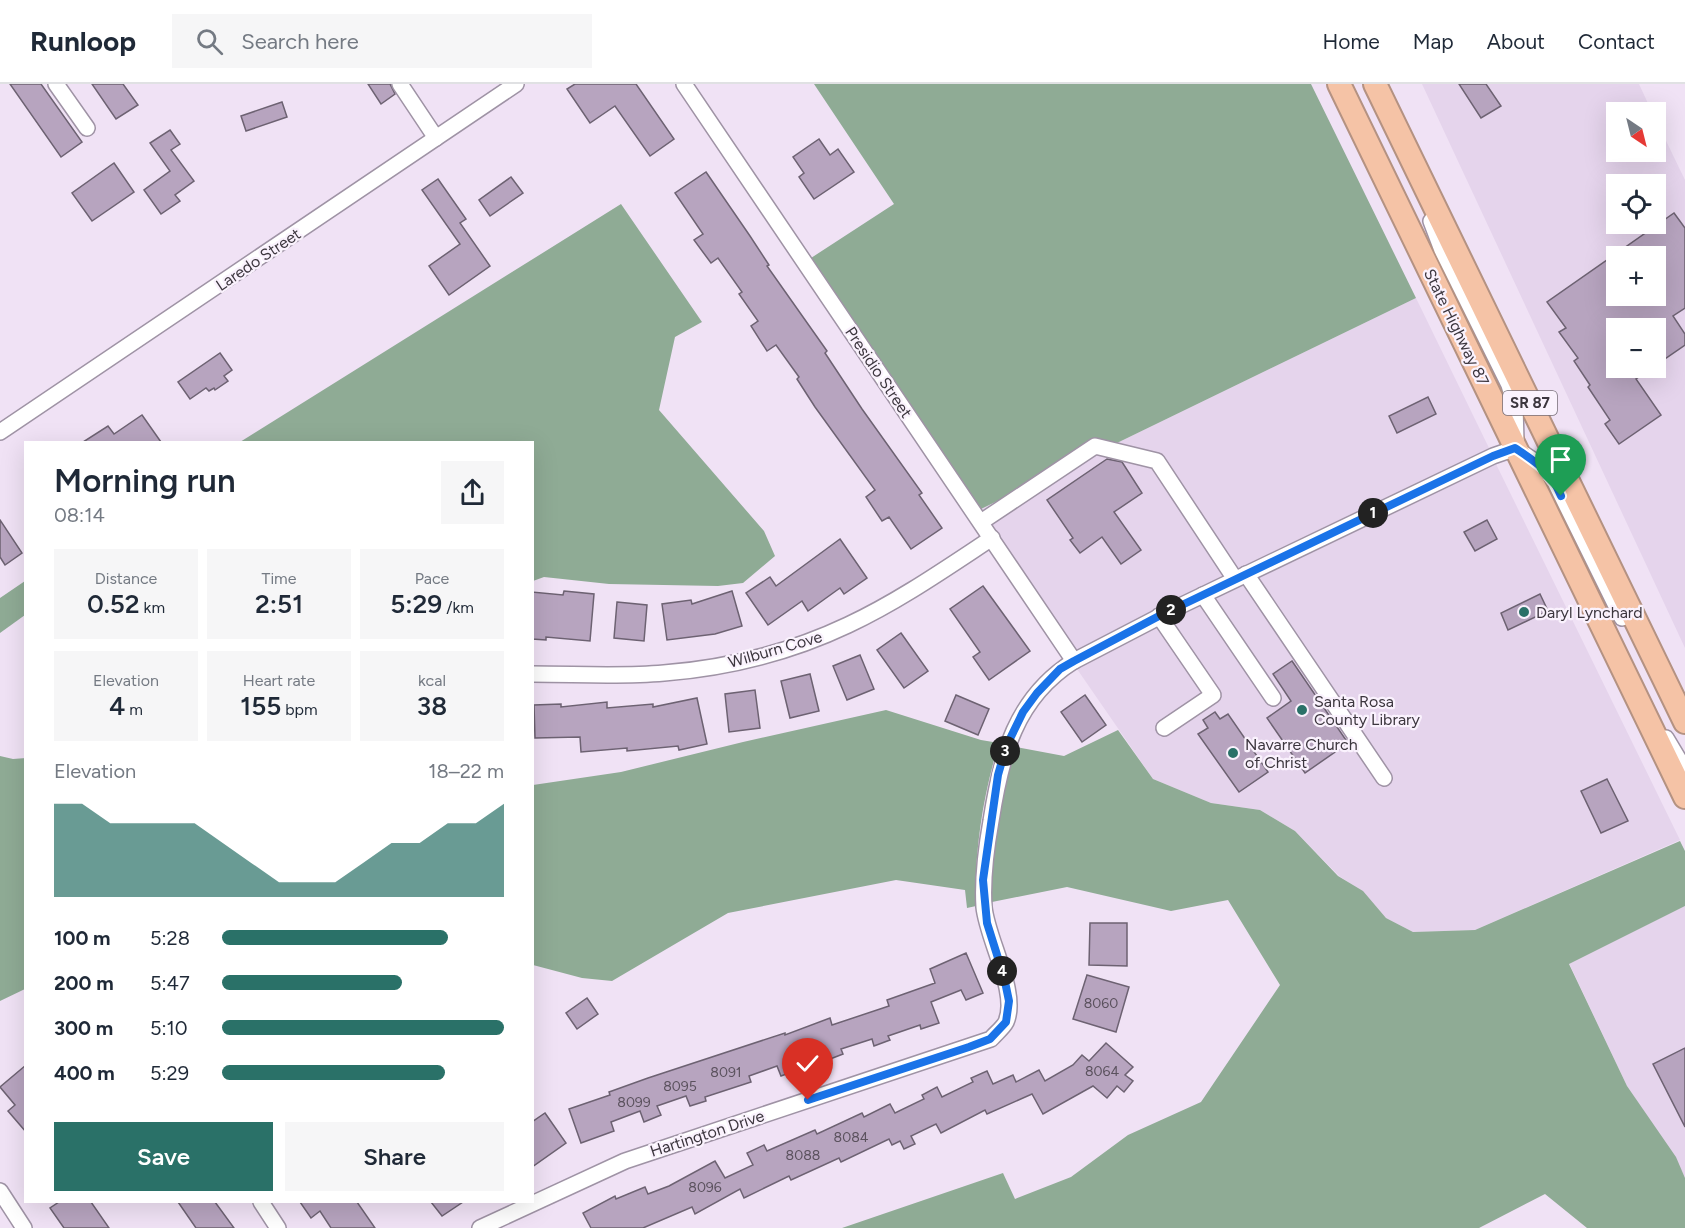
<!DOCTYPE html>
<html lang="en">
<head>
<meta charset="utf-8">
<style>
	body { margin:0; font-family:Figtree,sans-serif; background:#f6f6f7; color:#1f2937; height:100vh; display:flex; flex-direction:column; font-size:22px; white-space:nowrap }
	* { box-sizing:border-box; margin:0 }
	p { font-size:20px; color:#747a83 }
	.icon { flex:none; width:33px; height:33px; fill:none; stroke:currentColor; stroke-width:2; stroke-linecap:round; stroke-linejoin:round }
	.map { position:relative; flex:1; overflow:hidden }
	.side { position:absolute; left:24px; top:357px; width:510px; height:762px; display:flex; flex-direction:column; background:#fff; border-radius:0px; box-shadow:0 6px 24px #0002 }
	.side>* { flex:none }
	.needle { width:39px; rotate:145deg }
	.fabs { position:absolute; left:1606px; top:18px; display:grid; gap:12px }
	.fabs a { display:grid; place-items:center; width:60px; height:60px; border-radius:0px; background:#fff; box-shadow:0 6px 24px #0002; font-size:30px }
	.pin { position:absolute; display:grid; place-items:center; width:51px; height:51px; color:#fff; margin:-62px -26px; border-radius:50% 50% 50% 0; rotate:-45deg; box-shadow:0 0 6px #0007 }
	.pin .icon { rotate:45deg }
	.km { position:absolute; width:30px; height:30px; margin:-15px; border-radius:50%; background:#222; color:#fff; font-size:16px; line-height:30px; text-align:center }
	.round { display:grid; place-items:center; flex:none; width:63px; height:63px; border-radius:0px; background:#f6f6f7 }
	.headline { display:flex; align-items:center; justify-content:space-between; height:102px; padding:0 30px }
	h1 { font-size:33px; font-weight:600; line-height:45px }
	.figures { display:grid; grid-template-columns:repeat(3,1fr); gap:9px; height:102px; padding:6px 30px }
	.figures div { display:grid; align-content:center; border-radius:0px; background:#f6f6f7; text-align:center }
	.figures b { font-size:26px; font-weight:600 }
	.figures small { font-size:16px; font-weight:400 }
	.figures p { font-size:16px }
	.chart { height:168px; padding:12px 30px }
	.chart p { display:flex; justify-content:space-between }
	.chart svg { width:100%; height:108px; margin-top:6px; fill:#2a7168; opacity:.7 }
	.action { display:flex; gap:12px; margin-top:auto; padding:12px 30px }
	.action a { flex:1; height:69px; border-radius:0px; background:#2a7168; color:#fff; font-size:24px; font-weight:600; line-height:69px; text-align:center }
	.action a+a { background:#f6f6f7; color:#1f2937 }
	ul { padding:0 30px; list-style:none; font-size:20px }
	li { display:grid; grid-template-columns:96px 72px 1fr; align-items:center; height:45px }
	li i { height:15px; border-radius:8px; background:#2a7168 }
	header { display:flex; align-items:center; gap:36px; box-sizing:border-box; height:84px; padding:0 30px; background:#fff; border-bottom:2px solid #e0e1e3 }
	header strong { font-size:28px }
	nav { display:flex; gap:33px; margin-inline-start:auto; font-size:21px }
	.search { width:420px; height:54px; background:#f6f6f7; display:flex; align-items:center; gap:15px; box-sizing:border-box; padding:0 21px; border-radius:0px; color:#747a83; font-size:22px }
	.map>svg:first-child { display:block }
</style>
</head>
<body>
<header>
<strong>Runloop</strong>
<div class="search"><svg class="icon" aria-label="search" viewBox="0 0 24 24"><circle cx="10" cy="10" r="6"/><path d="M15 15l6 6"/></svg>Search here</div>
<nav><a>Home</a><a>Map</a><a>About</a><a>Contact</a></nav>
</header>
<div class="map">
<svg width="1685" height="1144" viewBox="0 0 1685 1144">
	<rect width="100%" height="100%" fill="#f0e2f5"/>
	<g fill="#e5d4ec" fill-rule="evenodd">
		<path d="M1422,0h217l13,28h-35v40h39v-32l29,60v468zM1617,100h39v40h-39zM1617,172h39v40h-39zM1617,244h39v40h-39z"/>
		<path d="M1416,214l73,150 -315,151 -98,51 -95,-141z"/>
		<path d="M1496,380l184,376 -205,90 -62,2 -27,-14 -23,-26 -24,-16 -44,-45 -35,-21 -49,-7 -58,-24 -76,-110 105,-54z"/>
		<path d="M1685,822v272l-10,-21 -48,-71 -58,-123z"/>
	</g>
	<g fill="#8fab95">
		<path d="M814,0h497l105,214 -435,211 -170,-251 83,-54z"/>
		<path d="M621,120l81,118 -27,15 -16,73 105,121 11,25 -32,27 -25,3 -109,-2 -65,-7 -11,4 -1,-139h-292z"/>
		<path d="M25,497v34l-25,18v-35z"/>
		<path d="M886,626l95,30 18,3c-16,52 -25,109 -23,163l-9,2 -2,-18 -69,-10 -168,33 -116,68 -30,-3 -49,-13v-180l88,-13 122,-30z"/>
		<path d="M1118,646l35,49 58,24 49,7 35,21 43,45 25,15 23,27 27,14 62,-2 205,-89 5,10v55l-116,58 58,122 49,71 9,21v50h-98l-42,-34 -66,34h-637l161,-55 12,26 56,-22 57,-42 73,-33 79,-117 -52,-85 -57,11 -104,-24 -75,15c-2,-31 4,-61 9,-92 3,-21 5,-44 15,-63l48,9z"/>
		<path d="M0,672l13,3 13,-1 -1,231 -25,12z"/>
	</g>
	<g fill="#b7a4bf" stroke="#6d6272" stroke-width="1.5" fill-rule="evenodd">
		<path d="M10,0h31l41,58 -21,15z"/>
		<path d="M92,0h31l15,21 -22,14z"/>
		<path d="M368,0h22l5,10 -14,10z"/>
		<path d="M575,0h61l38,55 -24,17 -35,-50 -25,17 -23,-34z"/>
		<path d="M1459,0h27l15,22 -20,12z"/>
		<path d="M282,18l5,15 -41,14 -5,-15z"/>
		<path d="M170,46l10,14 -9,6 23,31 -19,14 5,6 -19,13 -17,-24 26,-19 -20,-28z"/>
		<path d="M819,55l11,16 8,-6 16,23 -40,27 -15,-22 5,-4 -11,-16z"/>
		<path d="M114,79l20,29 -42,29 -20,-28z"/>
		<path d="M706,88l44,64 19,29 -2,1 60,85 -2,2 37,56 60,84 -3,2 23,33 -31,21 -22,-32 -7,4 -16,-24 9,-7 -60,-83 -18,-28 2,-2 -23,-32 -9,6 -16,-25 7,-5 -19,-27 3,-2 -24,-34 -7,5 -17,-23 9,-6 -28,-41z"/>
		<path d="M511,93l12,16 -33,23 -11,-16z"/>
		<path d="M438,95l28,40 -6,4 30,43 -41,29 -20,-29 31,-22 -38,-54z"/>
		<path d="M1674,129l11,15v80l-12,8 12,18v11l-29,20v-37h-39v40h35l-16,11 25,36 -42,29 -14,-20 5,-4 -22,-33 2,-2 -16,-24 4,-3 -19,-26 7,-4 -19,-26zM1617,172h39v40h-39z"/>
		<path d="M220,269l12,17 -8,6 4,5 -13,9 -1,-2 -5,3 -3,-3 -16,11 -12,-17z"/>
		<path d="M1428,313l8,17 -39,19 -8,-17z"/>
		<path d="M142,331l19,27h-78l25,-16 6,8z"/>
		<path d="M1107,375l15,3 20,31 -28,19 27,38 -20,14 -19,-27 -22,16 -10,-13 3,-2 -26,-38z"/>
		<path d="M0,436l22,33 -17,12 -5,-8z"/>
		<path d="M1487,436l10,19 -22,12 -11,-19z"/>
		<path d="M840,455l27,39 -23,16 -4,-6 -32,23 -6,-10 -34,24 -22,-32 24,-16 6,9z"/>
		<path d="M983,502l47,65 -41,29 -16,-23 7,-5 -30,-43z"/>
		<path d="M564,507l30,3 -4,47 -44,-4v3l-14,-1v-47l31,3z"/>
		<path d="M732,507l10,35 -27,8 -48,6 -5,-36 29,-4 1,4z"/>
		<path d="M1540,510l8,17 -40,19 -7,-17z"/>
		<path d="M617,518l30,3 -3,36 -30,-3z"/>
		<path d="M901,549l27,38 -24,17 -27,-38z"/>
		<path d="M860,571l14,34 -27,11 -14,-34z"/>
		<path d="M1292,577l56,82 -43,30 -38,-55 24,-17 -18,-27z"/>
		<path d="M810,590l9,37 -29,7 -9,-37z"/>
		<path d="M755,606l5,38 -31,4 -4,-38z"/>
		<path d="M956,611l33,14 -11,26 -33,-14z"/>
		<path d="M1085,611l21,30 -24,17 -21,-30z"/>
		<path d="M697,614l10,46 -28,6 -1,-4 -51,5v-3l-46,4 -1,-15 -45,1 -1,-33 27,-1v3l46,-5v6l46,-4v3z"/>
		<path d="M1215,628l5,7 8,-5 40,58 -29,20 -41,-58 10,-6 -5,-8z"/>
		<path d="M1607,695l21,42 -27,12 -20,-42z"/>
		<path d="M1090,839h37v43l-38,-1z"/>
		<path d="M966,869l17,40 -17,7 -5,-10 -30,12 8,21 -18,6 -1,-4 -32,11 2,4 -16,6 -2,-7 -31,10 2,5 -18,7 -2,-5 -27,10 1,4 -16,6 -4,-10 -28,10 2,6 -46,15 1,4 -16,5 -4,-10 -29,10 4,9 -17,7 -4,-11 -29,11 3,9 -33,12 -12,-34 41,-14 -1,-3 39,-14 137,-45v2l45,-17 2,7 57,-19 -2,-6 48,-17 -5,-14z"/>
		<path d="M1087,891l42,12 -13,45 -43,-13z"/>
		<path d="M587,914l11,16 -21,15 -11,-16z"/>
		<path d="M1106,959l27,24 -8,8 8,6 -9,11 -7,-6 -10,12 -14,-12 -50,28 -11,-20 -45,20 -2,-4 -44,23 -5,-9 -25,12 4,8 -11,5 -4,-8 -8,4 -3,-6 -48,23 -2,-4 -48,22 -2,-4 -45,22 -4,-9 -45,25 -3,-7 -49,21h-52l-8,-15 32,-17 1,3 29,-12 3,7 21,-8 46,-25 10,17 28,-13 -6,-12 17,-8 3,6 48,-21 2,4 45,-21 2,4 26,-13 5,9 29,-14 -2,-4 15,-8 5,10 31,-15 -2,-4 16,-7 6,13 20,-9 3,7 23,-12 6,11 28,-16 9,-10 7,6z"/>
		<path d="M1685,964v79l-32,-63z"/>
		<path d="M26,981v67l-18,-21 7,-6 -15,-18z"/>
		<path d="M545,1029l21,30 -34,24v-45z"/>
		<path d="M59,1118h32l18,26h-45l-14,-20z"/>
		<path d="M178,1118h37l19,26h-38z"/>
		<path d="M300,1118h57l18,26h-44l-11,-17 -9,7z"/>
		<path d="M431,1118h32l-21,14z"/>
	</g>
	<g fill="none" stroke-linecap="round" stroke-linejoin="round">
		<defs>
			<g id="minor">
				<path d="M56,0l31,44"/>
				<path d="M400,0l36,54"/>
				<path d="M684,0l390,577"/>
				<path d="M1431,137l11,29 67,135 6,20 1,37"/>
				<path d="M0,348l516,-348"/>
				<path d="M1518,366l25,17 12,15 67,136"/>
				<path d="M981,438l114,-76 62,15 78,118"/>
				<path d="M1246,490l138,204"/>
				<path d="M1203,511l70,103"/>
				<path d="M1159,532l54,79 -49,33"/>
				<path d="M532,590c44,0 89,3 132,-1 63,-5 127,-21 184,-48 51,-24 97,-56 144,-87"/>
				<path d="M1666,654l19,32"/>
				<path d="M0,1107l24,37"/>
				<path d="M261,1118l17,26"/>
				<path d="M480,1144l145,-67 366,-122c4,-5 12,-11 15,-17 13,-29 -19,-83 -22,-115 -2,-30 2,-58 7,-86 10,-65 24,-123 83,-160l104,-54 315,-151 23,-8"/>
			</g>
			<g id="highway">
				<path d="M1339,0l346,713"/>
				<path d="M1375,0l310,638"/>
			</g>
		</defs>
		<use href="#minor" stroke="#9f93a5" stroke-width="18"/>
		<use href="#highway" stroke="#b49282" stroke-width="26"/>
		<use href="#minor" stroke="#fff" stroke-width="15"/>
		<use href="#highway" stroke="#f5c3a6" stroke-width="22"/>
	</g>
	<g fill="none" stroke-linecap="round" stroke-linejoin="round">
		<defs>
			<path id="route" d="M808,1016l161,-53 21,-8 16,-17 3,-21 -5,-24 -17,-54 -4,-43 15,-105 8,-28 17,-35 14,-19 23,-24 14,-8 85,-45 334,-160 22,-8c22,15 36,23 46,48"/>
		</defs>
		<use href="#route" stroke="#fff" stroke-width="12"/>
		<use href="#route" stroke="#1a73e8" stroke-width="8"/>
	</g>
	<g fill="#2a7168" stroke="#faf2fd" stroke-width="2">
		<circle cx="1524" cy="528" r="6"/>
		<circle cx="1302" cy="626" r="6"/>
		<circle cx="1233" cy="669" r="6"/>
	</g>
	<g text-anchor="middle" stroke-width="4.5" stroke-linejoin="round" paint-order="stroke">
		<g font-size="14" fill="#5b525e">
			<text x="1101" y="924">8060</text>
			<text x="1102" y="992">8064</text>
			<text x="726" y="993">8091</text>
			<text x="680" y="1007">8095</text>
			<text x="634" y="1023">8099</text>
			<text x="851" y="1058">8084</text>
			<text x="803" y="1076">8088</text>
			<text x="705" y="1108">8096</text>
		</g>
		<rect fill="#faf2fd" stroke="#756e77" stroke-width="1.5" x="1503" y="307" width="54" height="24" rx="4.5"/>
		<g font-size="15" font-weight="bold" fill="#3c363e">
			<text x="1530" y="324">SR 87</text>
		</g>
		<g font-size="16" fill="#3c363e" stroke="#faf2fd">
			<text transform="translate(258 175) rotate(-34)" y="6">Laredo Street</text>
			<text transform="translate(1457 243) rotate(64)" y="6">State Highway 87</text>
			<text transform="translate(879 288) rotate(56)" y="6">Presidio Street</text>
			<text transform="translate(775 565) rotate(-16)" y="6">Wilburn Cove</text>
			<text transform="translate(707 1049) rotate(-18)" y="6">Hartington Drive</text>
		</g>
		<g font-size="16" fill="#3c363e" stroke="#faf2fd" text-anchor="start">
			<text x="1536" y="534">Daryl Lynchard</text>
			<text x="1314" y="623">Santa Rosa<tspan x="1314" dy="18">County Library</tspan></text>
			<text x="1245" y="666">Navarre Church<tspan x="1245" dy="18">of Christ</tspan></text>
		</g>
	</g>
</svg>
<div class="fabs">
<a><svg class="needle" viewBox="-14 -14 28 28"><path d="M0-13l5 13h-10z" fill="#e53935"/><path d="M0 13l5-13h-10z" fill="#747a83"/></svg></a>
<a><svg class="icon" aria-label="locate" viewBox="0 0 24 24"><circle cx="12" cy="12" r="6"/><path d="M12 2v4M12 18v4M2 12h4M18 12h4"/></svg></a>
<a>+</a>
<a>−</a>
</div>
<div class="pin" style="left:1561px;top:412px;background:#1e9e55"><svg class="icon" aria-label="arrive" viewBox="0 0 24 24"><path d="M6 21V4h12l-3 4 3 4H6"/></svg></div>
<div class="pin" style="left:808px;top:1016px;background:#d93025"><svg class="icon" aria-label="check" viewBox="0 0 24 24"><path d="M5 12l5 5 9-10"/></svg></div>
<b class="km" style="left:1373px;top:429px">1</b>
<b class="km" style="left:1171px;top:526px">2</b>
<b class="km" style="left:1005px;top:667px">3</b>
<b class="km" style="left:1002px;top:887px">4</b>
<section class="side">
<div class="headline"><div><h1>Morning run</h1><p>08:14</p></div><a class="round"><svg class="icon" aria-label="share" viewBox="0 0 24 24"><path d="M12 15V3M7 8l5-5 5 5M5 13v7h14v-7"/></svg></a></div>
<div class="figures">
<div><p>Distance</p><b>0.52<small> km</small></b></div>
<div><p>Time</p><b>2:51</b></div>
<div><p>Pace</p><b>5:29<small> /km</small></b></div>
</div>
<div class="figures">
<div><p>Elevation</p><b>4<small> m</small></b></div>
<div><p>Heart rate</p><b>155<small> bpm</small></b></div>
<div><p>kcal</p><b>38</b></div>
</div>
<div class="chart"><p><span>Elevation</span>18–22 m</p>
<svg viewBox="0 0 160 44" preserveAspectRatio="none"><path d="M0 44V6L10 6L20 14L30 14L40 14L50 14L60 22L70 30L80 38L90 38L100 38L110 30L120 22L130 22L140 14L150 14L160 6V44z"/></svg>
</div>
<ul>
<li><b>100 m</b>5:28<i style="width:80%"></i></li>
<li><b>200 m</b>5:47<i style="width:64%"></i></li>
<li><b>300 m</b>5:10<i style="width:100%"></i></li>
<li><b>400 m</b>5:29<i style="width:79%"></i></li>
</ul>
<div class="action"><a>Save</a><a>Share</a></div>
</section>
</div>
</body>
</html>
